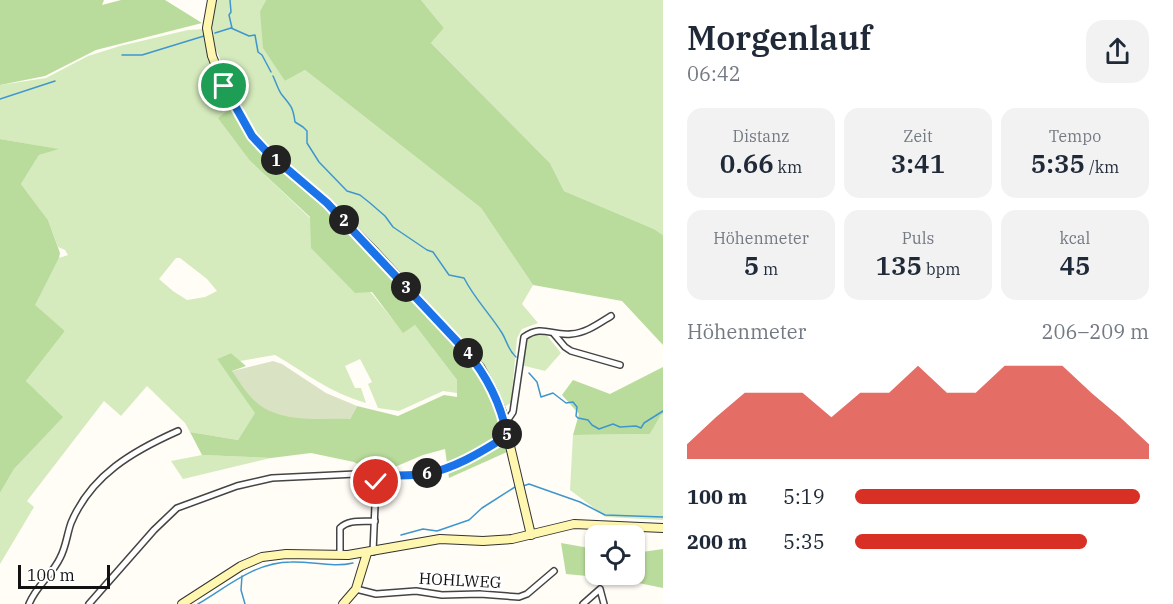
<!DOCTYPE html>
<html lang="de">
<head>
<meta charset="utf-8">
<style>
	body { margin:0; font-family:"IBM Plex Serif",serif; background:#f2f2f3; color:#1f2937; height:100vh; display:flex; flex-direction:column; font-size:22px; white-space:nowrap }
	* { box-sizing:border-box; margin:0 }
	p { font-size:20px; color:#747a83 }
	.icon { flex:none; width:33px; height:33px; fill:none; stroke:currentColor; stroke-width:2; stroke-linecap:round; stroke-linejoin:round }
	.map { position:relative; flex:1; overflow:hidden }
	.side { display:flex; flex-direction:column; background:#fff; width:510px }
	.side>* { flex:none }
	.buttons { position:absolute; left:585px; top:525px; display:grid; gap:12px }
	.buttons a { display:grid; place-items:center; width:60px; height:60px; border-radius:12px; background:#fff; box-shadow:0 2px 4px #0004; font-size:30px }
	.scale { position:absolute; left:18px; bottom:15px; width:92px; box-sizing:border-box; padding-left:6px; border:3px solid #111; border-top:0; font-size:16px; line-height:21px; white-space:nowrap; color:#111; -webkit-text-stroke:4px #fff; paint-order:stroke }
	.pin { position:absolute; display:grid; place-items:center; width:51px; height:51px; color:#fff; margin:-26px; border:3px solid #fff; border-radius:50%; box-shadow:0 2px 6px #0007 }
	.km { position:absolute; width:30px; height:30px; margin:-15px; border-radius:50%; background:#222; color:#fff; font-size:16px; line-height:30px; text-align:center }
	.round { display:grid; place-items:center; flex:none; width:63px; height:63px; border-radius:18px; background:#f2f2f3 }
	.head { display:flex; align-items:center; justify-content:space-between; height:102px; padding:0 24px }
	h1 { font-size:33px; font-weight:600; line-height:45px }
	.stats { display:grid; grid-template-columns:repeat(3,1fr); gap:9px; height:102px; padding:6px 24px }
	.stats div { display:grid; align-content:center; border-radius:15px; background:#f2f2f3; text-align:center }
	.stats b { font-size:26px; font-weight:600 }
	.stats small { font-size:16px; font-weight:400 }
	.stats p { font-size:16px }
	.chart { height:168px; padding:12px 24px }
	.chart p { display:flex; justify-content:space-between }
	.chart svg { width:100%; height:108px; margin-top:6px; fill:#d93025; opacity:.7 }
	ul { padding:0 24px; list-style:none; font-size:20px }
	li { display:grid; grid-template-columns:96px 72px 1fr; align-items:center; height:45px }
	li i { height:15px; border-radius:8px; background:#d93025 }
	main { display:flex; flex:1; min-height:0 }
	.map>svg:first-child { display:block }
</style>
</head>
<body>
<main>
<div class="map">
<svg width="663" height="604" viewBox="0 0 663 604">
	<rect width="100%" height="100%" fill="#fffdf5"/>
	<g fill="#d5ebbd" fill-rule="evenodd">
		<path d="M217,0h49l-6,11 25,70 20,-11 176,138 52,77 -11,19 16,19 -16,6 -5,9 -6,65 -7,4 -10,-23 -20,-33 -146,-151 -64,-57 -20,-27 -29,-69 -3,-23z"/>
		<path d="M421,0h242v235l-9,-6 -90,-38 -14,-28 -119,-120 13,-15z"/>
		<path d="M203,29l7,29 21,50 -12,10 31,43 60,57 93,114 12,-7 42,55v13l-14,-2 -44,20 -21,-3 -10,-24 4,-2 -12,-23 -15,7 10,22h6l5,15c-38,-11 -58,-29 -91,-48l-35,6 -9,-8 -14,6 39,53 -18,28 -48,-8 -5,-9 -38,-37 -26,30 -17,-15 -77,100 7,6 -34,57v-71l14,-24 48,-52 -36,-36 39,-50 -31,-26 25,-47 9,-3 -3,-5 -7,-3 -10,-27 -27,-36 18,-29 18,-6 -57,-10v-54l46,-7 42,-22 32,-10 68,-16zM176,258h4l27,21 10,12 -12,6 -18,3 -14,-9 -14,-12z"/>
		<path d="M532,333h13l16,20 -16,18 -24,-6 5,-27z"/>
		<path d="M663,414v106l-57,-3 -36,-27 3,-55 77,-1 11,-19z"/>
		<path d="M202,455l69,3 -88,21 -12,-18z"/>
	</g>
	<g fill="#b9dc9c">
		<path d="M0,0h104l-2,5 19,-5h44l37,23 -106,27 -51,26 -45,9z"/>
		<path d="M266,0h155l23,28 -13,15 119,120 14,28 90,38 9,6v110l-41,-44 -89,-16 -52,-77 -176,-138 -20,11 -22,-33 -3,-37z"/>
		<path d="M231,108l19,29 76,68 47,49 103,115 15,25 9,23 7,35 -58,26 -4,-29 -22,6 -40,17h-12l-17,-10 -43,-9 -40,5 -69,-3 -12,-23 48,8 17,-27 -38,-54 14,-6 15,13 -14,5 118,48 7,-13 41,10 46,-21 13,2v-17l-42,-55 -12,8 -31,-41 -17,1 -44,-45 -1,-31 -60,-56 -32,-43z"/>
		<path d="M0,139l59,10 -20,6 -18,29 27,36 12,33 -1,5 -24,47 30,26 -39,50 37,36 -49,52 -14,24z"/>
		<path d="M663,367v47l-2,1 -11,19 -77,1 6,-21 -17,-19 11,-15 37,14z"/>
		<path d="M561,543l34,6 1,25h38l1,-21 28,-4v39l-44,-9 -53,-5z"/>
	</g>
	<path fill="#d9e3c4" d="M273,361l9,3 44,29 31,13 -7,13c-30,-1 -71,5 -95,-18 -9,-8 -16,-20 -23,-30z"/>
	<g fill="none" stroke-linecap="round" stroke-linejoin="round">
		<g stroke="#3f96cf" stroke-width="1.5">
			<path d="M230,0l1,12 -2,3 3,13"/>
			<path d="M231,28l18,8 6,-1 3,17 4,3 9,17"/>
			<path d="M215,33l16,-5"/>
			<path d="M122,55h20l62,-19"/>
			<path d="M273,76c3,6 5,14 9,19 9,11 11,12 13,27l8,5 4,4v12l12,19 28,29 13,4 10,8 15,13 8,11 34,23 6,2 16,23 15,3c10,20 26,36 38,55 5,8 6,17 14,24"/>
			<path d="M0,99l55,-18"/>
			<path d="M529,373l8,9 4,15 12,-4 13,10 7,-1 4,5 -1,9 2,2 10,2 4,5 7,4 14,-5 7,3 16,-1 5,2 3,-5 19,-12"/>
			<path d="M523,486l6,-2 51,18 25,13 58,2"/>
			<path d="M401,535l22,-6 14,2 32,-11 13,-12 33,-21"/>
			<path d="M242,576l-1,14 4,14"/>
			<path d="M198,604c29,-17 57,-42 93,-42 20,-1 42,6 62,1"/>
		</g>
		<defs>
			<g id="minor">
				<path d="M554,334l11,13 6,4 49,14"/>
				<path d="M505,424l8,-12 11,-75c18,-13 27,-1 47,-3 15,-1 27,-10 40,-18"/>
				<path d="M373,552l3,-70c17,-10 31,-5 50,-8 30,-6 55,-22 81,-37"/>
				<path d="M340,555v-27c9,-9 22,-6 35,-7"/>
				<path d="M356,589l20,5 40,-3 26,4 38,-1 39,3 8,-3 27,-23"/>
				<path d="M29,604c7,-18 23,-29 31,-46 6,-11 7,-24 11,-35 20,-48 62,-72 107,-92"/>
				<path d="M89,604l65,-74 23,-22 60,-22 35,-8 84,-4 11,1 9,7"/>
				<path d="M583,604l17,-15 4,15"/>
			</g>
			<g id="secondary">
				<path d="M212,0l-5,28 5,28 12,30 28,50 14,15 61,52 48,49 105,115 13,24 9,21 29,123"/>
				<path d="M182,604l59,-38 21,-9 24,-3 62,1 92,-16 43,2 29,-2 62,-15 89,4"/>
				<path d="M343,604l13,-15 11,-36"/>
			</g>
		</defs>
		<use href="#minor" stroke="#444" stroke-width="8"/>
		<use href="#secondary" stroke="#333" stroke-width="10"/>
		<use href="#minor" stroke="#fff" stroke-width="5"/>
		<use href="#secondary" stroke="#fff6b0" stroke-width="8"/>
	</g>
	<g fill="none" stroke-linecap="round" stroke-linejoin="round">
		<defs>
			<path id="route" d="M224,86l28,50 14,15 61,52 139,148c21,25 35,52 41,85 -26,16 -51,32 -81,38 -19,3 -33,-2 -50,8"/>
		</defs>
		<use href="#route" stroke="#fff" stroke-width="12"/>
		<use href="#route" stroke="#1a73e8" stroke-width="8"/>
	</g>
	<g text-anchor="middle" stroke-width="6" stroke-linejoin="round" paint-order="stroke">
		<g font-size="16" fill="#111" stroke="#fff">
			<text transform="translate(460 580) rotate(3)" y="6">HOHLWEG</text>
		</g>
	</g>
</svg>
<div class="buttons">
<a><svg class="icon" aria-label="locate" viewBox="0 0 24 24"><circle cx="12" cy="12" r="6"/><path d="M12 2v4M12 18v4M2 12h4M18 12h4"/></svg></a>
</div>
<div class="scale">100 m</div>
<div class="pin" style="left:224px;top:86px;background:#1e9e55"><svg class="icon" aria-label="arrive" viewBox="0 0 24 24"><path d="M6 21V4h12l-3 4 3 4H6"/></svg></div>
<div class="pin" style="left:376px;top:482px;background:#d93025"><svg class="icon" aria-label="check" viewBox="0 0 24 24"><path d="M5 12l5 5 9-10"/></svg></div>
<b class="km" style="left:276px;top:160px">1</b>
<b class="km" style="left:344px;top:220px">2</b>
<b class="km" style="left:406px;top:287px">3</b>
<b class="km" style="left:468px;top:353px">4</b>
<b class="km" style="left:507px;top:434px">5</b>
<b class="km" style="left:427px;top:473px">6</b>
</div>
<section class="side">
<div class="head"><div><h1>Morgenlauf</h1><p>06:42</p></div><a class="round"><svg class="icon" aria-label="share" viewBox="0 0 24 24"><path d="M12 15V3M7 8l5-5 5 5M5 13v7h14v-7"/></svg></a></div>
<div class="stats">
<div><p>Distanz</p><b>0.66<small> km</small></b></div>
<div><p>Zeit</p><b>3:41</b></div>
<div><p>Tempo</p><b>5:35<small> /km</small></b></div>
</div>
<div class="stats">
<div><p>Höhenmeter</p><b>5<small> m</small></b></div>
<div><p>Puls</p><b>135<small> bpm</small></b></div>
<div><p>kcal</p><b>45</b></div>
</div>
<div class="chart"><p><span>Höhenmeter</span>206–209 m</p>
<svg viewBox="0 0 160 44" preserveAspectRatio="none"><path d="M0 44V38L10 27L20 17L30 17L40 17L50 27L60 17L70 17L80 6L90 17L100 17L110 6L120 6L130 6L140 17L150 27L160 38V44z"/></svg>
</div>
<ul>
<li><b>100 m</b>5:19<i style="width:97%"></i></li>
<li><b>200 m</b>5:35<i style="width:79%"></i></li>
</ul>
</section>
</main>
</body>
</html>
